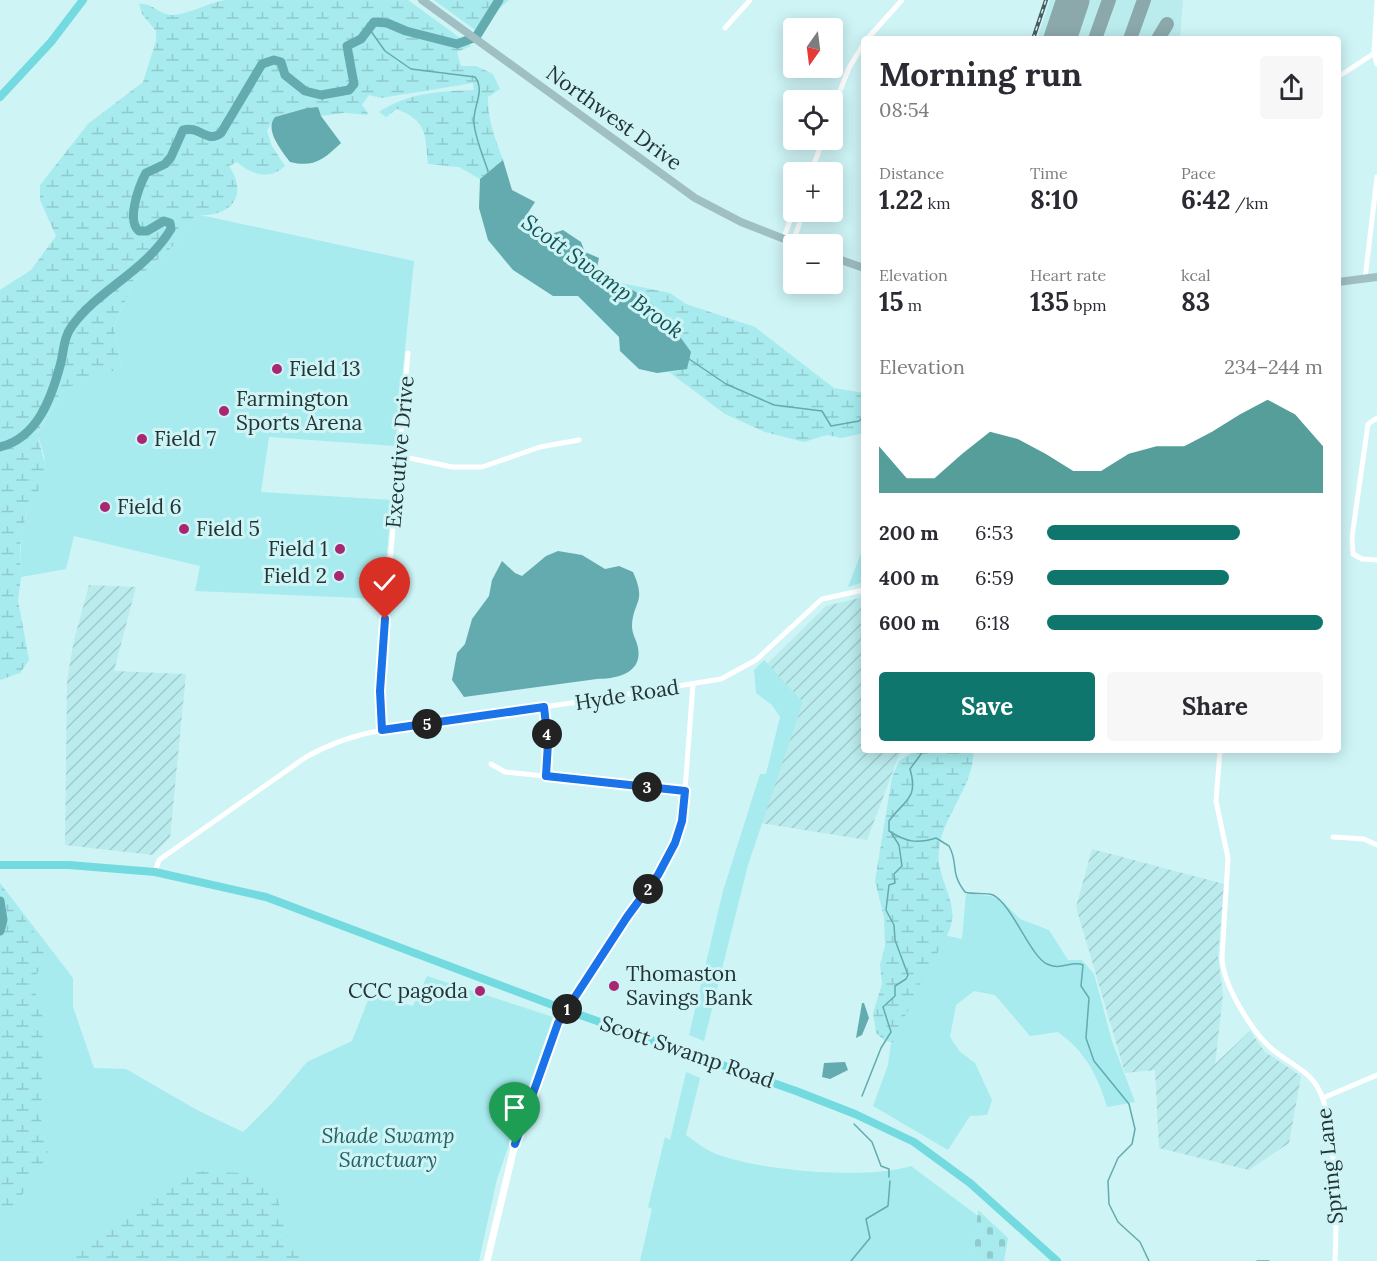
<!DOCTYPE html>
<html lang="en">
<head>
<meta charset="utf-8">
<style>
	body { margin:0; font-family:Lora,serif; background:#f7f7f7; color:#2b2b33; height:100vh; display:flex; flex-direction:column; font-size:22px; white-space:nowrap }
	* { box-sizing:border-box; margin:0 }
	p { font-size:20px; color:#7c7c81 }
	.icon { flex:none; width:33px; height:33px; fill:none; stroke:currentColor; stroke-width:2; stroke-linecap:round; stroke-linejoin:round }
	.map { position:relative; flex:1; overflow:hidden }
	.panel { position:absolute; left:861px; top:36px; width:480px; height:717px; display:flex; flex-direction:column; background:#fff; border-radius:6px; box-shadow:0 3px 15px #0003 }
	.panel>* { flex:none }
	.needle { width:39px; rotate:194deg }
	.fabs { position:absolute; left:783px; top:18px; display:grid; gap:12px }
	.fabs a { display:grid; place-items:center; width:60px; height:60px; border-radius:6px; background:#fff; box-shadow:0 3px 15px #0003; font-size:30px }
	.pin { position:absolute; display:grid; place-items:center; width:51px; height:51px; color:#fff; margin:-62px -26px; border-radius:50% 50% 50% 0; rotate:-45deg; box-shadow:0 0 6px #0007 }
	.pin .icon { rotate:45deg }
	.km { position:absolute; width:30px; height:30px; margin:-15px; border-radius:50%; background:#222; color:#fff; font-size:16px; line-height:30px; text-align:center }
	.round { display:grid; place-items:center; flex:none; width:63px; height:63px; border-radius:6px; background:#f7f7f7 }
	.summary { display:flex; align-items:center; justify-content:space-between; height:102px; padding:0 18px }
	h1 { font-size:33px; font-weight:700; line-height:45px }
	.metrics { display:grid; grid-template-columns:repeat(3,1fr); gap:9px; height:102px; padding:6px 18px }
	.metrics div { display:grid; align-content:center }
	.metrics b { font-size:26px; font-weight:700 }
	.metrics small { font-size:16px; font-weight:400 }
	.metrics p { font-size:16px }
	.chart { height:168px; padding:12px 18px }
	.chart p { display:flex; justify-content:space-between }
	.chart svg { width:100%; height:108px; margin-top:6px; fill:#0f766e; opacity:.7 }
	.action { display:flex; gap:12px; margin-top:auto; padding:12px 18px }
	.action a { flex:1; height:69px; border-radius:6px; background:#0f766e; color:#fff; font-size:24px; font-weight:700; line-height:69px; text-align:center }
	.action a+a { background:#f7f7f7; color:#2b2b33 }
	ul { padding:0 18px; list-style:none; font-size:20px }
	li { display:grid; grid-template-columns:96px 72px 1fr; align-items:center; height:45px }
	li i { height:15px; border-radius:8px; background:#0f766e }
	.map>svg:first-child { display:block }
</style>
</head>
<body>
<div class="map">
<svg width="1377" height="1261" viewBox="0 0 1377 1261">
	<defs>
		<pattern id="industrial-furrows" width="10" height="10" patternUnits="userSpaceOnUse" patternTransform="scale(1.5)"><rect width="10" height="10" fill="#baebed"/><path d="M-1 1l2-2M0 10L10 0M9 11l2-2" fill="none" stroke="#a0cacc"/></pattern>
		<pattern id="wetland-marsh" width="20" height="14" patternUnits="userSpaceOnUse" patternTransform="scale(1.5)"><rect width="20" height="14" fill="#a7ebee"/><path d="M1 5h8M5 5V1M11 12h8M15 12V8" fill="none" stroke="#90cacd"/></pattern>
		<pattern id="cemetery-stones" width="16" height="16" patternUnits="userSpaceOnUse" patternTransform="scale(1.5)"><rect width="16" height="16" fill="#a7ebee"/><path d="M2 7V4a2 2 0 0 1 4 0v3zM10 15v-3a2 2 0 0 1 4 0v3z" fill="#90cacd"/></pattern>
	</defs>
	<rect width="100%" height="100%" fill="#cef4f6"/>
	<path fill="#baebed" d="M1050,0h133l-3,39h-143z"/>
	<g fill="url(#industrial-furrows)">
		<path d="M89,585l47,2 -22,84 72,3 -16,163 -17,18 -88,-10 2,-165 7,-40z"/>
		<path d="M864,597v153h37l-34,90 -106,-17 42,-121 -36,-38 59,-58z"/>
		<path d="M1092,849l132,35 -6,73 5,38 -8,69 35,-33 15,21 36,24 -12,67 -40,27 -90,-22 -4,-78 -30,3 -49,-166z"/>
	</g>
	<g fill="#a7ebee">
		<path d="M200,215l214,46 -19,185 -126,-9 -8,55 131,8 -10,99 -187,-8 5,-25 -126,-30 -8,33 -45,8c-1,-21 -1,-40 5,-60 11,-39 30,-35 11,-83l27,-45 57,-23 -7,-39 20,-46 46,-41 5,-12z"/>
		<path d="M864,545v37l-16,5z"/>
		<path d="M764,660l39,42 -55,163 -44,176 -15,-6 34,-144 37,-117h6l14,-57 -8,-12 -16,-12 -2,-23z"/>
		<path d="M0,883l73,95v29l21,61 32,1 71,41 46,22 32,-32 32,-38 45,-21 18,-46 43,11 14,-30 126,41 -56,162 -18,82h-479z"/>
		<path d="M966,894l25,2 11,5 18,18 29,11 19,30h14l12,14 18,67 23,61 -28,5c-9,-31 -22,-56 -49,-75l-28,4 -35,-41 -21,-4 -18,14 -6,32 10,15 15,11 17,37 -5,15 -17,1 -22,34 -75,-44 15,-41 19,-138 55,12z"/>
		<path d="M686,1072l14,6 -14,57c9,6 18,14 28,18 43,18 153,27 197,13l67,50 -5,45h-333l12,-52 -4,-2 17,-70 5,3z"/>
	</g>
	<g fill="url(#wetland-marsh)">
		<path d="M225,0h183l63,46 -14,6 4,14h15l17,8 7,15 -12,8c-1,22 8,43 15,63l-23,19 -21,-12 -31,-3c-3,-30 0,-42 -31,-55l-11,8 -7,-5c28,-19 61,-21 95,-22l-1,-7 -92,15 -12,-3 -7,10 7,10 -25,-2 -24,3 -2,-9 -11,1 -32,9 -8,14 5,15 13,20c-16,15 -34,8 -48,-4l-8,4c19,28 4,50 -29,49l-15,13 -5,12 -46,41 -20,46 7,39 -17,10h-6l-34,13 -27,44 7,28 6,7 -24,47 -6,31 1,31 -3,23 11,60 -9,13 -20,7v-390l31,-20 25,-34 -16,-36v-15l48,-61 55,-42 13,-41v-10l-14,-17 -3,-10c13,-2 21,12 35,11 17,-2 34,-12 51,-15z"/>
		<path d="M434,0h75l-34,30z"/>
		<path d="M621,283l49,10 16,11 69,23 79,61 30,5v40l-22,5 -15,-3 -23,7 -39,-10 -40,-18 -56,-42 10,-1 -17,-60z"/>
		<path d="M916,750h57c3,33 -31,66 -34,100 -3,21 10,39 13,59 4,25 -23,53 -32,74l2,10 -16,20 -8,30 -13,-2 -9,-8 -3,-20 9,-29 -2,-19 5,-19 -1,-29 -9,-36 17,-104 7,-16z"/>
		<path d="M0,883l47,68 -14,32 10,35 -2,117 9,10c-5,23 -31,57 -50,72z"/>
		<path d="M197,1171l44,2 36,22 9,40 16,26h-241l47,-38z"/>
	</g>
	<path fill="url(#cemetery-stones)" d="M978,1210l30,28 -4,23h-31z"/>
	<g fill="#63abaf">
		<path d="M318,107l3,9 20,27c-17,16 -27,25 -51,19 -8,-11 -26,-32 -15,-45l32,-9z"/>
		<path d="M503,160l9,30 23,12 -15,23c15,12 25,12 43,5l18,12 4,10 14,6 -4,18c52,13 67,35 96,76l-4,17 -30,4 -18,-4 -19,-18 -1,-14 -41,-41h-25l-40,-26 -25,-30 -9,-32 1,-29z"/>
		<path d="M558,551l24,4 23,14 14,-3 14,6c14,31 0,29 -1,54 0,9 5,14 6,22 5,26 -23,31 -41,31l-133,18 -12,-17 5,-27 8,-9 7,-25 17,-23 3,-16 10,-19 13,12 7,3 24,-20z"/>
		<path d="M862,1003h2l5,15 -7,17 -6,3z"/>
		<path d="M845,1062l3,8 -18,9 -8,-2 2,-14z"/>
	</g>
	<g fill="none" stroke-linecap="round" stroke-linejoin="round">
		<g stroke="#63abaf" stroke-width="1.5">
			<path d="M368,27l17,24 26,18 64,8c11,14 -3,30 -1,47 2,16 9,32 14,47"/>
			<path d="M689,359l37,25 48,21 48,6 9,15 28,-5 5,-5"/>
			<path d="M924,750l-14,19c9,30 -6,31 -21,52v10c17,11 28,13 47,7l13,8c10,18 0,25 16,46 9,3 19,0 28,3 19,9 37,61 54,69 13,7 25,-4 36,1l-2,21 8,12 -3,40 8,23 35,43 6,25 -3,15 -14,14 -10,23 1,23 9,18 22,20 9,19"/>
			<path d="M862,1096l19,-48 10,-16 -8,-25 12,-11v-10l11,-7 2,-4 -13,-35 -1,-15 -8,-15 3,-25 6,-2 -1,-9 8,-8 -3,-21 -7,-11"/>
			<path d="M854,1124l18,18 9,24 8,3v8"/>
			<path d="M851,1261l19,-23 -4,-19 22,-13 2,-25"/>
			<path d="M1257,1261h12"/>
		</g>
		<g stroke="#63abaf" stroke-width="9">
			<path d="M0,447c37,-9 51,-48 60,-81 4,-14 3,-28 12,-40 28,-38 72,-53 99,-97l-1,-6 -6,-2 -17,10h-8c-13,-10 0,-45 7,-58l19,-9 6,-7 12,-27c16,-5 24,14 38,3l41,-69 12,-4 7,2 4,13 20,16 16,4 28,-5 5,-6 -7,-38 14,-7 13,-17 13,1 19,8 51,13 19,-7 23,-37"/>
			<path d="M0,901l3,19 -3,11"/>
		</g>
		<g stroke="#8ba8aa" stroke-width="14">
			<path d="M1095,39l14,-39"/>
			<path d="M1130,39l14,-39"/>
			<path d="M1158,39l9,-15"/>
		</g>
		<path stroke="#8ba8aa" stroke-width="33" d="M1060,39l13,-39"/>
		<g stroke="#fff" stroke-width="5">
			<path d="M1377,0l-3,53 3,11"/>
			<path d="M725,28l25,-28"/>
			<path d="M867,39l35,-39"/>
			<path d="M1338,77l38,-25"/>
			<path d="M832,111l17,-43 15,-25"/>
			<path d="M811,172l12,-32"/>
			<path d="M783,240l11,-30"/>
			<path d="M793,243l10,-31"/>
			<path d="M1365,279l12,-102"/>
			<path d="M1377,418l-9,6 -16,113 1,17 9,5 15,1"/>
			<path d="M400,456l52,11h30l58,-20 39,-7"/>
			<path d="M544,707l4,36 -2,33"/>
			<path d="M383,730l-3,-51 28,-326"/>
			<path d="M1220,750l-4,51 12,57 -6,100c1,27 30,74 50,91 16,14 35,20 46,39 18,30 19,136 17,173"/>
			<path d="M491,764l14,8 180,19"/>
			<path d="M1333,837l31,2 13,6"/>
			<path d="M155,872l4,-12 147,-103c25,-14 48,-22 77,-27l209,-30 129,-21 35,-19 66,-61 42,-9"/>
			<path d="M566,1010l92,-135 18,-33 7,-26 10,-132"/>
			<path d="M1323,1098l54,-23"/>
		</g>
		<path stroke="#fff" stroke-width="7" d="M487,1261l28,-117 43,-121 8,-13"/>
		<g stroke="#9fbfc2" stroke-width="8">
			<path d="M422,0l273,198 46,24 56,22"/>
			<path d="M832,257l32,11"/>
			<path d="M1338,282l39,-5"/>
		</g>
		<g stroke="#73dae0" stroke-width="8">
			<path d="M0,97l51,-55 32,-42"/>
			<path d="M0,865h69l86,7 111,25 300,113 230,81 59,23 59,28 56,41 87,78"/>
		</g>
		<defs>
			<path id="rail" d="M1033,39l13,-39"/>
		</defs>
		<use href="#rail" stroke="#485b5d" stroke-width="4"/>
		<use href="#rail" stroke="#cef4f6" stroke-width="1.5" stroke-dasharray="4.5" stroke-linecap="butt"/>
	</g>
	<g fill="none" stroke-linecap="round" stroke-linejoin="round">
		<defs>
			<path id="route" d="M385,619l-5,72 2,39 162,-23 4,36 -2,33 139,15 -3,30 -7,22 -17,32 -31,42 -69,106 -43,121"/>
		</defs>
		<use href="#route" stroke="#fff" stroke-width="12"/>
		<use href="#route" stroke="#1a73e8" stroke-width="8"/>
	</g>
	<g fill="#a92672" stroke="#cef4f6" stroke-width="2">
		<circle cx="277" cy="369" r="6"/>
		<circle cx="224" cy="411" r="6"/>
		<circle cx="142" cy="439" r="6"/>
		<circle cx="105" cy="507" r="6"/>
		<circle cx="184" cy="529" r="6"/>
		<circle cx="340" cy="549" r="6"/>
		<circle cx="339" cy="576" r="6"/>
		<circle cx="614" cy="986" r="6"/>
		<circle cx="480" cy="991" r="6"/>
	</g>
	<g text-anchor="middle" stroke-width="6" stroke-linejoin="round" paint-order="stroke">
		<g font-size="21" fill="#243334" stroke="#cef4f6">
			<text transform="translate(614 118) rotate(36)" y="7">Northwest Drive</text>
			<text transform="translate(400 452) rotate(-85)" y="7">Executive Drive</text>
			<text transform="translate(627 695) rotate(-9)" y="7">Hyde Road</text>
			<text transform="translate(687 1052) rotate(19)" y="7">Scott Swamp Road</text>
			<text transform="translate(1330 1166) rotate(-96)" y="7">Spring Lane</text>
		</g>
		<g font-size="21" fill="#243334" stroke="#cef4f6" text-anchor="start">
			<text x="289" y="376">Field 13</text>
			<text x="236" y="406">Farmington<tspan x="236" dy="24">Sports Arena</tspan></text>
			<text x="154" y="446">Field 7</text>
			<text x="117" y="514">Field 6</text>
			<text x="196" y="536">Field 5</text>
			<text x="328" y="556" text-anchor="end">Field 1</text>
			<text x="327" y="583" text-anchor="end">Field 2</text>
			<text x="626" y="981">Thomaston<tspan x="626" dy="24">Savings Bank</tspan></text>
			<text x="468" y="998" text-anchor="end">CCC pagoda</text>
		</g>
		<g font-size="21" font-style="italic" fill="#266265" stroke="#cef4f6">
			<text x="388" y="1143">Shade Swamp<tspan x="388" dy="24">Sanctuary</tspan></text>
		</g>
		<g font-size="22" font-style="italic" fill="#145356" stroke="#cef4f6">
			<text transform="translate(603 276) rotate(36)" y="8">Scott Swamp Brook</text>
		</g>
	</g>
</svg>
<div class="fabs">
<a><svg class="needle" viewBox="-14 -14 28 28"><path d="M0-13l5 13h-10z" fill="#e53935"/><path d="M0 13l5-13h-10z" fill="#7c7c81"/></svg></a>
<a><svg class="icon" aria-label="locate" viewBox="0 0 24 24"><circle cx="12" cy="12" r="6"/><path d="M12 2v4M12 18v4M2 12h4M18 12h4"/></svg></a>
<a>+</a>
<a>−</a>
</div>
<div class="pin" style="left:515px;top:1144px;background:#1e9e55"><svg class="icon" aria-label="arrive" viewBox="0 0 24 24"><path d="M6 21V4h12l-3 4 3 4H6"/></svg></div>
<div class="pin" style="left:385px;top:619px;background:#d93025"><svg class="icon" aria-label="check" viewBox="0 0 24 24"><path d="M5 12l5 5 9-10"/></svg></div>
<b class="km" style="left:567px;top:1009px">1</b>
<b class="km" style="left:648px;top:889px">2</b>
<b class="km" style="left:647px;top:787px">3</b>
<b class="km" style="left:547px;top:734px">4</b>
<b class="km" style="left:427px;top:724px">5</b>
<section class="panel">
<div class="summary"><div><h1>Morning run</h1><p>08:54</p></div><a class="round"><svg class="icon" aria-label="share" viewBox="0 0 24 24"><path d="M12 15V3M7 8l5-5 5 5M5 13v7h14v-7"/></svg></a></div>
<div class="metrics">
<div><p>Distance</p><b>1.22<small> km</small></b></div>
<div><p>Time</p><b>8:10</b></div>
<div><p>Pace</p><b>6:42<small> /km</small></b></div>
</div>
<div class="metrics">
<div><p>Elevation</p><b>15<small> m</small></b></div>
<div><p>Heart rate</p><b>135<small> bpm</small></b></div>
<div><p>kcal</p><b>83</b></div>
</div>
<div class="chart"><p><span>Elevation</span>234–244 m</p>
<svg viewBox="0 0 160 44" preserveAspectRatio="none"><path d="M0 44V25L10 38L20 38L30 28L40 19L50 22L60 28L70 35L80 35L90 28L100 25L110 25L120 19L130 12L140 6L150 12L160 25V44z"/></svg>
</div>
<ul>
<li><b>200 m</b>6:53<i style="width:70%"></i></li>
<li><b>400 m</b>6:59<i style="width:66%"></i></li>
<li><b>600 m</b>6:18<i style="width:100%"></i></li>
</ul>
<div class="action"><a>Save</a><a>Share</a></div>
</section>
</div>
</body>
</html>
